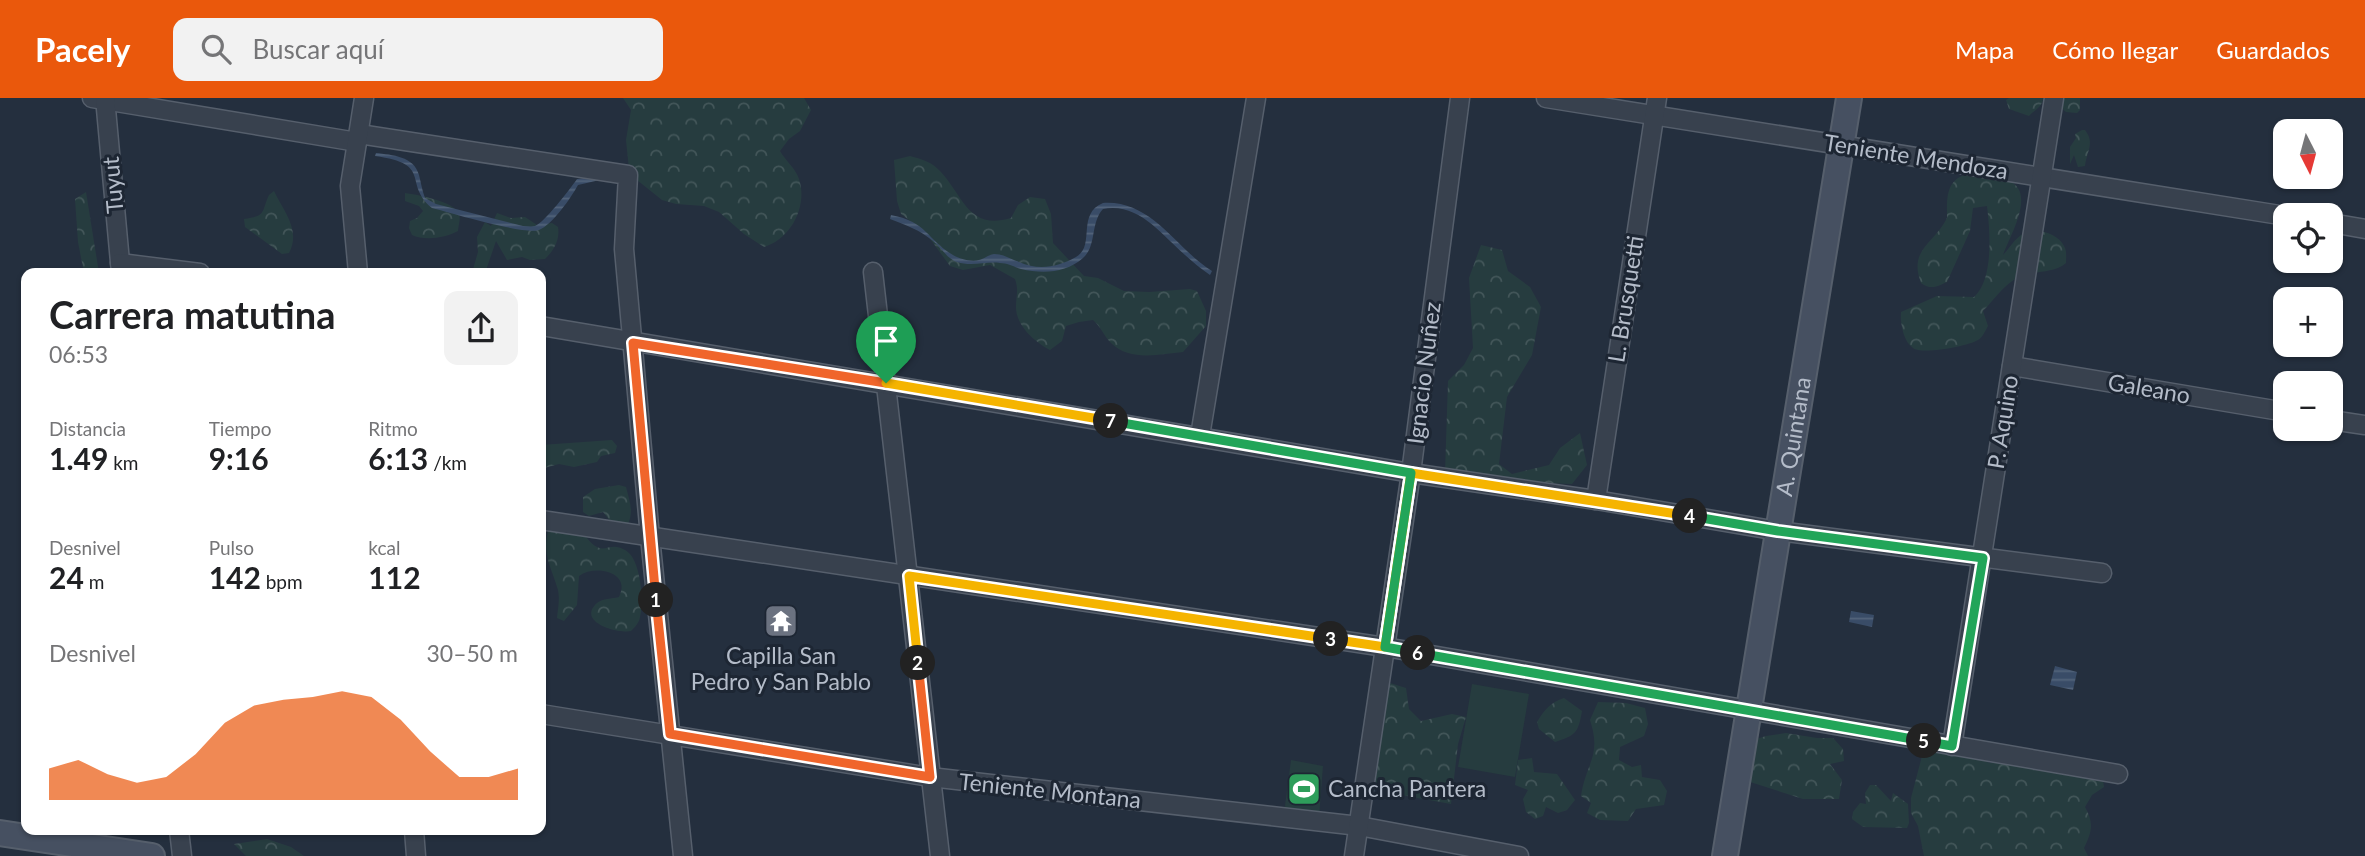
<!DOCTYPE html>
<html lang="es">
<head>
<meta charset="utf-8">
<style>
	body { margin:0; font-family:Lato,sans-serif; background:#f2f2f2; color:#202124; height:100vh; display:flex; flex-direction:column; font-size:26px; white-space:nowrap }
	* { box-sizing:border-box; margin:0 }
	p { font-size:23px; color:#757577 }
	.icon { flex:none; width:38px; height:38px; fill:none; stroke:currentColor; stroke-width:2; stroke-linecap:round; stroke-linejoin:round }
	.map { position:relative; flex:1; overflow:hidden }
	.drawer { position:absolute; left:21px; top:170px; width:525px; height:567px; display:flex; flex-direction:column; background:#fff; border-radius:14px; box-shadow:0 2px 5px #0004 }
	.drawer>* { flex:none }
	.needle { width:46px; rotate:174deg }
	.controls { position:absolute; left:2273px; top:21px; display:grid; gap:14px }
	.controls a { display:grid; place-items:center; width:70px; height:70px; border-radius:14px; background:#fff; box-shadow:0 2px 5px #0004; font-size:35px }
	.pin { position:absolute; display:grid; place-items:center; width:60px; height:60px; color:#fff; margin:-72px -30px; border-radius:50% 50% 50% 0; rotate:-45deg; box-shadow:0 0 7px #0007 }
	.pin .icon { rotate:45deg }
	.km { position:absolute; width:35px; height:35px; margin:-18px; border-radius:50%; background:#222; color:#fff; font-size:19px; line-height:35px; text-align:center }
	.round { display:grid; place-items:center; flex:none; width:74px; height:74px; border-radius:14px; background:#f2f2f2 }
	.head { display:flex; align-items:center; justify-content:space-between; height:119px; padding:0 28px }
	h1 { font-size:38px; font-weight:700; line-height:52px }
	.figures { display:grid; grid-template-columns:repeat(3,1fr); gap:10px; height:119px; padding:7px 28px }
	.figures div { display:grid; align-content:center }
	.figures b { font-size:30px; font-weight:700 }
	.figures small { font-size:19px; font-weight:400 }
	.figures p { font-size:19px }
	.chart { height:196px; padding:14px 28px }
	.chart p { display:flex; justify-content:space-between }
	.chart svg { width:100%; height:126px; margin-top:7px; fill:#ea580c; opacity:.7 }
	header { display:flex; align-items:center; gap:42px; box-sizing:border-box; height:98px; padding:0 35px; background:#ea580c; color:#fff }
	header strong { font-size:33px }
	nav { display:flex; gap:38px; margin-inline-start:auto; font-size:24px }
	.search { width:490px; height:63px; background:#f2f2f2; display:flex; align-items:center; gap:18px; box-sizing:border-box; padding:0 24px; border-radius:14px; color:#757577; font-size:26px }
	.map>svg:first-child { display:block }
</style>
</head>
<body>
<header>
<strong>Pacely</strong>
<div class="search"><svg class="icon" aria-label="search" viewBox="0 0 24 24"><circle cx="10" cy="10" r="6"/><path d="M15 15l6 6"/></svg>Buscar aquí</div>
<nav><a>Mapa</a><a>Cómo llegar</a><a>Guardados</a></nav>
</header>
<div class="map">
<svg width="2365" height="758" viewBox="0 0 2365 758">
	<defs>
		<pattern id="forest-crowns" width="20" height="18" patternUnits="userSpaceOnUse" patternTransform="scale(1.75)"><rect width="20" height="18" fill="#263c3f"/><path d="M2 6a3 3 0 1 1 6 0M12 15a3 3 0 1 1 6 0" fill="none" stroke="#435659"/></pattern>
		<pattern id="water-rules" width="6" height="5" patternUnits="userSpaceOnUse" patternTransform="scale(1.75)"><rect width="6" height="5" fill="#394c67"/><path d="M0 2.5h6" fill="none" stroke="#53647b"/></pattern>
	</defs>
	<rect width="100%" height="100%" fill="#242f3e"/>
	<g fill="url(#forest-crowns)">
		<path d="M623,0h181l7,12 -11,21 -11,8 -9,12c5,9 16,18 19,28 9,27 -8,60 -35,68l-20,-13 -25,-22 -15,-6 -28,-2 -14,-4 -25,-20 -8,-11 -3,-29 5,-30z"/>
		<path d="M2009,0h34c0,9 -9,12 -14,18l-20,-7 -3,-9z"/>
		<path d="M2056,0h24v12l-3,3 -11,-1 -8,-7z"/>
		<path d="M2082,32h3c10,13 2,21 0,36l-7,1 -4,-12 -4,9v-17l6,-9 -1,-4z"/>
		<path d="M910,58c11,3 22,6 30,15 23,24 28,60 71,47l7,-13 12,-8 15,2 6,15 2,29 31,33 14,2 26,13 25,1 41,-3 7,2 9,20v15l-23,26c-23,2 -53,10 -72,-9 -7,-7 -10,-16 -18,-23l-14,2 -13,4 -4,15 -12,9c-15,-8 -34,-24 -34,-43 0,-12 3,-17 -1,-28l-25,-14 -27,5 -13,-4 -25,-34 -24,-18 -4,-13 -3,-41z"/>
		<path d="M1970,75c12,2 27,2 38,7 29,12 2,55 -5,75 6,-6 12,-17 20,-21 12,-7 35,-1 41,12 3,5 2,11 2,17 -13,11 -32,7 -47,14 -15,7 -25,23 -36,34l5,15c-3,5 -5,11 -10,14 -10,6 -56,15 -65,8 -10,-7 -13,-26 -12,-36l36,-16 37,1c20,-18 16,-66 13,-91l-14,2 -3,23 -23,51c-11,5 -16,8 -26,1 -13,-34 14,-40 26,-65 0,-20 -2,-39 23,-45z"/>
		<path d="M274,93c10,21 27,39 15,62l-7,1 -37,-27 -1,-8c23,-3 17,-7 25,-24z"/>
		<path d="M86,94l13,81h-15l-6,-31 -3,-43z"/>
		<path d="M405,95c13,2 49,8 54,21 2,5 -1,12 -1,17 -13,7 -33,10 -46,4l-3,-7 1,-7 7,-3 6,-7 -4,-5 -14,-5z"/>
		<path d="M497,115l14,5 14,-1 12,8 15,-2 6,4c2,13 -4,23 -13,32l-15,1 -8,-3 -15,3 -11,-19 -11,32h-13l6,-21 -1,-15 8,-15 6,4z"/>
		<path d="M1481,147l21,5 6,21 22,16 11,20 -9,48 -25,42 -8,67 13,10 37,-9 11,-17 20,-15 7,32 -15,19 -27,-1 -46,10 -54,-20 3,-92 16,-16 9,-17 -4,-70z"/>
		<path d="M612,342l5,6 -2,7 -14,3 -4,6 -23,5 -15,-3 -18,5v-24z"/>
		<path d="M619,387l7,2c4,16 9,27 -1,42l-14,-7 -8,-10 -14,4 -6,-4v-15l12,-8z"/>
		<path d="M554,431l29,4c21,29 23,6 42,17 16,8 19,52 15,67 -1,6 -5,10 -9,14 -13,3 -55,-9 -34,-28 6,-5 15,-4 22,-6 13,-25 -24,-33 -40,-21l-2,29 -13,16 -7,-3c1,-9 3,-19 1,-28 -6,-22 -16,-34 -10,-59z"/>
		<path d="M1390,585l16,5 3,21 12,12 31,-7 14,3 -8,27 -7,60 -72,-13 -8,-21 7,-72z"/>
		<path d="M1564,600l18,13c-4,22 -6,24 -27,31l-16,-13 -2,-7c7,-12 14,-20 27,-24z"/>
		<path d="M1598,604l28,1 19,5 3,16 -4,12 -24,11 -1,13 13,7 9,-2 1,12 18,3 7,11 -3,14 -28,4 -8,12 -28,-1 -13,-7 4,-10 -10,-7c5,-34 21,-39 9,-76z"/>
		<path d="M1786,635l31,5h16l10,11 1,12 -14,3 12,16 -3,19h-36l-59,-19 6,-39 16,-5z"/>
		<path d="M1935,651l42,9 13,5h43l70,17 1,7 -12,8 -7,12c9,16 7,25 -1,41l4,8h-164l-6,-30 -7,-13v-15l11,-42z"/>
		<path d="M1532,660l2,14 23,2 18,26 -8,10 -9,3 -12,-6 -3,9 -8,3 -9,-7 -3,-13 5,-9 -13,-5 3,-25z"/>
		<path d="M1870,687h6l15,16 2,-8 15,11 1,19 -2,5 -44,-1 -11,-8 1,-7 7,-9 6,1 -1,-11z"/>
		<path d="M267,741l24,8 13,9h-58l-12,-12z"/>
	</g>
	<g fill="#263c3f">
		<path d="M1472,586l57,10 -14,83 -57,-10z"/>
		<path d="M1291,662l32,6 -4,52 -35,-5z"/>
	</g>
	<g fill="url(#water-rules)">
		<path d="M376,55c16,2 38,3 43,22 2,8 3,15 6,23l11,6 87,22c4,0 8,1 12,0 9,-3 35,-37 42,-47l22,-3 5,3 -26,6c-7,13 -26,40 -39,45 -14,5 -88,-17 -107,-22 -30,-25 2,-44 -57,-52z"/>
		<path d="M1103,105c49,-3 72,45 109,68l-2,4c-9,-6 -17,-13 -25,-20 -24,-21 -47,-53 -82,-46 -13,14 -6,37 -20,49 -17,15 -40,16 -62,11 -7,-2 -13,-6 -21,-6 -14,-2 -28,4 -43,-1 -11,-4 -15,-14 -24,-21 -13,-11 -27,-16 -43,-22l1,-4c37,7 35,24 62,40 7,4 18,7 26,5 5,-1 9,-5 15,-6 9,0 17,5 25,8 20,9 39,5 57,-5 20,-11 0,-43 27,-54z"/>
		<path d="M1851,513l23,4 -2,12 -23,-5z"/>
		<path d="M2055,568l22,6 -4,18 -23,-5z"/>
	</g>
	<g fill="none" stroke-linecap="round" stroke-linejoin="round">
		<defs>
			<g id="street">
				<path d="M92,0l265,44"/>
				<path d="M105,0l16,175"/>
				<path d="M1546,0l740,118"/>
				<path d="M359,36l269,41 -4,74 26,288 33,319"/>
				<path d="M2331,125l34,6"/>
				<path d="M120,165l80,10"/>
				<path d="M873,174l67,584"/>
				<path d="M358,175l-8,-87 14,-88"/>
				<path d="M541,228l870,147 185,27 182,31 324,42"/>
				<path d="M2012,268l274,46"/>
				<path d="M2331,322l34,5"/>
				<path d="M1200,338l56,-338"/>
				<path d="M1596,402l61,-402"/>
				<path d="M541,422l844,127 733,127"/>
				<path d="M541,616l389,63 429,49 160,30"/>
				<path d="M1952,648l102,-648"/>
				<path d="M179,732l3,26"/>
				<path d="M414,732l2,26"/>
				<path d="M1354,758l57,-383 49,-375"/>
			</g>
			<g id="secondary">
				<path d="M0,735l152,23"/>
				<path id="s1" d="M1725,758l124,-758"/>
			</g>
		</defs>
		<use href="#street" stroke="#565f6c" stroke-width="21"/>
		<use href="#secondary" stroke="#565f6c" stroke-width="28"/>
		<use href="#street" stroke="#38414e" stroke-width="18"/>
		<use href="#secondary" stroke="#465061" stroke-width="24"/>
	</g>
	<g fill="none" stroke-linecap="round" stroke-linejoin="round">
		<defs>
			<path id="split-1" d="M656,502l-23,-257 253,40"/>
			<path id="split-2" d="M656,502l14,134 260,43 -12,-114"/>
			<path id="split-3" d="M918,565l-9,-87 422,63"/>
			<path id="split-4" d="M1331,541l54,8 26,-174 279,43"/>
			<path id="split-5" d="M1690,418l88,15 205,27 -31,188 -28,-5"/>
			<path id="split-6" d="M1418,555l506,88"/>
			<path id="split-7" d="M1111,323l300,52 -26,174 33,6"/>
			<path id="split-8" d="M886,285l225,38"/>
		</defs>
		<use href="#split-1" stroke="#fff" stroke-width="14"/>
		<use href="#split-2" stroke="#fff" stroke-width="14"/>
		<use href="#split-3" stroke="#fff" stroke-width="14"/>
		<use href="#split-4" stroke="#fff" stroke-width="14"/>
		<use href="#split-5" stroke="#fff" stroke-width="14"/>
		<use href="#split-6" stroke="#fff" stroke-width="14"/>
		<use href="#split-7" stroke="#fff" stroke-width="14"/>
		<use href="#split-8" stroke="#fff" stroke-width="14"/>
		<use href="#split-1" stroke="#f0652b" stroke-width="9"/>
		<use href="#split-2" stroke="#f0652b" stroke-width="9"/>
		<use href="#split-3" stroke="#f5b400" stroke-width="9"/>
		<use href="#split-4" stroke="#f5b400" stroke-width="9"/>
		<use href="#split-5" stroke="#22a559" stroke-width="9"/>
		<use href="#split-6" stroke="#22a559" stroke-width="9"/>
		<use href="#split-7" stroke="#22a559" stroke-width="9"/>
		<use href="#split-8" stroke="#f5b400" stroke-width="9"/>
	</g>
	<defs>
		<symbol id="temple-square" viewBox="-11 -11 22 22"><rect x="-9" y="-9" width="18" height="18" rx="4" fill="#6b7280" stroke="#1d2633"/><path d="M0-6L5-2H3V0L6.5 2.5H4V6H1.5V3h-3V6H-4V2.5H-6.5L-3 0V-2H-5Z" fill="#fff"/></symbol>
		<symbol id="stadium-square" viewBox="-11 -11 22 22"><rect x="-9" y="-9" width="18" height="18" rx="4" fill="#2e9e5b" stroke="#1d2633"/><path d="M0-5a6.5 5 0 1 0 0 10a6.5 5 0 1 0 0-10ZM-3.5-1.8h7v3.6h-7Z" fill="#fff"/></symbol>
	</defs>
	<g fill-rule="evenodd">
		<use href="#temple-square" x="762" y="504" width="38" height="38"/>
		<use href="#stadium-square" x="1285" y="672" width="38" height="38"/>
	</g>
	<g text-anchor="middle" stroke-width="6" stroke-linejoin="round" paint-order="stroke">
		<g font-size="23" fill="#b4bcc9" stroke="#1d2633">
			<text transform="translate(1916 59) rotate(9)" y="8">Teniente Mendoza</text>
			<text transform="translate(113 87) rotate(-95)" y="8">Tuyut</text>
			<text transform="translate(1626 201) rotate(-81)" y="8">L. Brusquetti</text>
			<text transform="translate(1424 275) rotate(-83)" y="8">Ignacio Nuñez</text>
			<text transform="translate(2149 291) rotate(10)" y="8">Galeano</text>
			<text transform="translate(2003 324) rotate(-81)" y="8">P. Aquino</text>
			<text dy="8" stroke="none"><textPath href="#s1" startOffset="425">A. Quintana</textPath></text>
			<text transform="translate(1050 693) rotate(6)" y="8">Teniente Montana</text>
		</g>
		<g font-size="23" fill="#b4bcc9" stroke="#1d2633">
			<text x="781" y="566">Capilla San<tspan x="781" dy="26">Pedro y San Pablo</tspan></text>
			<text x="1328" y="699" text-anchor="start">Cancha Pantera</text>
		</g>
	</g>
</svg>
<div class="controls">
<a><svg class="needle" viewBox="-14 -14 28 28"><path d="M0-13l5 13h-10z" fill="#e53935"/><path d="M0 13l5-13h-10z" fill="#757577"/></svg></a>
<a><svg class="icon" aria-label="locate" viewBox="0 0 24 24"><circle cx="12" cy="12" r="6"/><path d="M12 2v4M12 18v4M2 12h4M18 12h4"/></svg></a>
<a>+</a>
<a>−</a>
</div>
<div class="pin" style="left:886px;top:285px;background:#1e9e55"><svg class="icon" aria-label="arrive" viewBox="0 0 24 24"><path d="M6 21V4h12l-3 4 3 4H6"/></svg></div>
<b class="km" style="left:656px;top:502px">1</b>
<b class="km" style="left:918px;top:565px">2</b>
<b class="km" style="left:1331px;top:541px">3</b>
<b class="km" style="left:1690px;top:418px">4</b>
<b class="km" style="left:1924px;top:643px">5</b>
<b class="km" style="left:1418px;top:555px">6</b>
<b class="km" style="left:1111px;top:323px">7</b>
<section class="drawer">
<div class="head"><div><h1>Carrera matutina</h1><p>06:53</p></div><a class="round"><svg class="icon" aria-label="share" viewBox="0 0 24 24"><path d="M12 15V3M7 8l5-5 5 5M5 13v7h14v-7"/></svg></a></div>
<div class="figures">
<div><p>Distancia</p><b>1.49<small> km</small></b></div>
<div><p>Tiempo</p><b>9:16</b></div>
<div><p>Ritmo</p><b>6:13<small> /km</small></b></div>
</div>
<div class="figures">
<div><p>Desnivel</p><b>24<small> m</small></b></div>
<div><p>Pulso</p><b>142<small> bpm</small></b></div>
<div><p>kcal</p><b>112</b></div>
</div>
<div class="chart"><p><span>Desnivel</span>30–50 m</p>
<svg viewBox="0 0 160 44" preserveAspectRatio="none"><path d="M0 44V33L10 30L20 35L30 38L40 36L50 28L60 17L70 11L80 9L90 8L100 6L110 8L120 16L130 27L140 36L150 36L160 33V44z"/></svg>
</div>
</section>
</div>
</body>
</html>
